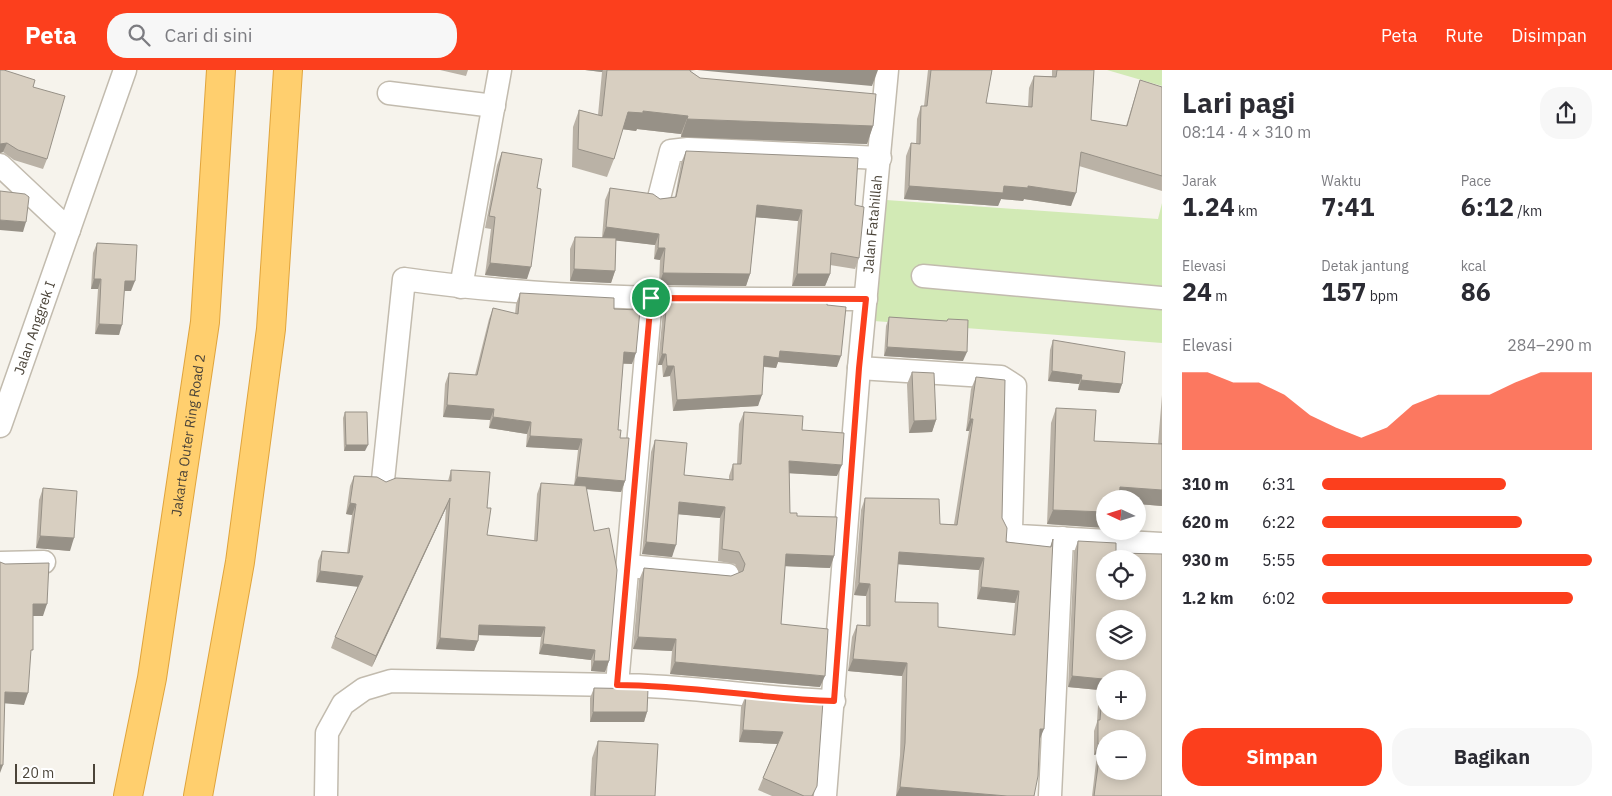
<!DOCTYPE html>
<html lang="id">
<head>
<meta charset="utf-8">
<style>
	body { margin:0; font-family:"IBM Plex Sans",sans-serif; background:#f7f7f7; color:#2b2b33; height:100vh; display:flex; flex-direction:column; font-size:19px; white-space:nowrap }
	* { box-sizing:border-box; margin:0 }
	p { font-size:16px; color:#7c7c81 }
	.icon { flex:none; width:28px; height:28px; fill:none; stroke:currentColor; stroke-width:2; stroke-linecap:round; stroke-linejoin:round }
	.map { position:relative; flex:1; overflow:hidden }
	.details { display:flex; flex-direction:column; background:#fff; width:450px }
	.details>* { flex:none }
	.needle { width:32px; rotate:274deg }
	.buttons { position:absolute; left:1096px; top:420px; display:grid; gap:10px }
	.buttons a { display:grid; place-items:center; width:50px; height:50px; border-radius:50%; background:#fff; box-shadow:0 2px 12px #0003; font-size:25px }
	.scale { position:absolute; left:15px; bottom:12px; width:80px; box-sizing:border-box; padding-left:5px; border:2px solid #4b4439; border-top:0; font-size:14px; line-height:18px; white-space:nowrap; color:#4b4439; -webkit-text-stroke:4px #fff; paint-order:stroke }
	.pin { position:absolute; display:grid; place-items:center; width:42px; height:42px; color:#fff; margin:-21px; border:2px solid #fff; border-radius:50%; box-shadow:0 1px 5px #0007 }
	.round { display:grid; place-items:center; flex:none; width:52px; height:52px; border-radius:20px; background:#f7f7f7 }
	.head { display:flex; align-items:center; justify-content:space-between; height:85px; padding:0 20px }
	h1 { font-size:28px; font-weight:800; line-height:38px }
	.figures { display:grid; grid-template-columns:repeat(3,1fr); gap:8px; height:85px; padding:5px 20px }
	.figures div { display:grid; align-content:center }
	.figures b { font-size:25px; font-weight:800 }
	.figures small { font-size:14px; font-weight:400 }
	.figures p { font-size:14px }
	.chart { height:140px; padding:10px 20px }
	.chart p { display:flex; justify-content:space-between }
	.chart svg { width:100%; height:90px; margin-top:5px; fill:#fc3f1d; opacity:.7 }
	.cta { display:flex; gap:10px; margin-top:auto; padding:10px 20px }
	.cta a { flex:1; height:58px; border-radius:20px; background:#fc3f1d; color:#fff; font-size:20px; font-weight:800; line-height:58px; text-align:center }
	.cta a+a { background:#f7f7f7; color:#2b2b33 }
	ul { padding:0 20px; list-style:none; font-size:16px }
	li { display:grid; grid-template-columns:80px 60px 1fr; align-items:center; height:38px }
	li i { height:12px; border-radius:6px; background:#fc3f1d }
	header { display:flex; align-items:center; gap:30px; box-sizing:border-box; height:70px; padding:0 25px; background:#fc3f1d; color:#fff }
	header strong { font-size:24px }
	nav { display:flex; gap:28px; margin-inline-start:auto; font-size:18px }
	.search { width:350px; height:45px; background:#f7f7f7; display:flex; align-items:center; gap:12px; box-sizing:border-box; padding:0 18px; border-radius:20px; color:#7c7c81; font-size:19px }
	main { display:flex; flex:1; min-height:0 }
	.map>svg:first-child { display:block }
</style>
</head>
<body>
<header>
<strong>Peta</strong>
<div class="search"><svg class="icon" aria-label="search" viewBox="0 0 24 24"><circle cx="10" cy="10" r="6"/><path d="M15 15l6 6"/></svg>Cari di sini</div>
<nav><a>Peta</a><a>Rute</a><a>Disimpan</a></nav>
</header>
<main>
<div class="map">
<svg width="1162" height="726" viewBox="0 0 1162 726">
	<rect width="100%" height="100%" fill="#f6f3ec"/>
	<g fill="#d2eab5">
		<path d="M1107,0h55v16z"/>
		<path d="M886,130l272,19 4,-16v140l-288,-22z"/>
	</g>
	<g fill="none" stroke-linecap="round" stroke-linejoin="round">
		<defs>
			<g id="minor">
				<path d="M389,23l105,13"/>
				<path d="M0,95l69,65"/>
				<path d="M659,128l12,-47 17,-2 192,9"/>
				<path d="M923,206l239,22"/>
				<path d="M461,217l39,-217"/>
				<path d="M651,228l-34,387c73,0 144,14 217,16"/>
				<path d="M859,298l142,9 14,9 -4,144 7,6 144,8"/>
				<path id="s1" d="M0,356l125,-356"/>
				<path d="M383,410l21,-201c152,22 308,20 462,20"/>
				<path d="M0,493l44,-1"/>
				<path d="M628,496l100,9"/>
				<path d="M326,726l1,-63 16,-29 21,-15 27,-8 226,4"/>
				<path id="s2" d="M825,726l34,-428 28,-298"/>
				<path d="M1050,726l12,-258"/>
			</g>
			<g id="motorway">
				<path id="s3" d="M128,726l24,-118 53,-356 16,-252"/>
				<path d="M198,726l42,-234 31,-233 17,-259"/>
			</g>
		</defs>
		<use href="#minor" stroke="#c2bbae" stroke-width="25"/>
		<use href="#motorway" stroke="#e0a43c" stroke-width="30"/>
		<use href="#minor" stroke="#fff" stroke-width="22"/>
		<use href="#motorway" stroke="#ffcf6e" stroke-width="28"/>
	</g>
	<g fill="#bab2a6" fill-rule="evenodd">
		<path d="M0,0l33,17 14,72 -4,10 -29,-9 -11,-8 -3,1z"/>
		<path d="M440,0h28l-2,6z"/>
		<path d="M585,0h111l-6,1 10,7 173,48 -6,18 -186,-7v-3l-44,-5 -1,2 -14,-2 -8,30 -7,18 -35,-10 1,-40 6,-17 19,5 4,-43z"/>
		<path d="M928,0h64l-6,33 42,4 1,-19 5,-12h18v-6h42l-3,50 35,6 14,-46 22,7v104l-83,-25 -8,40 -47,-7 -1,2 -22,-2 -3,7 -94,-7 2,-43 5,-13 5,1 1,-25 4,-13h3z"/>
		<path d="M686,81l169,54 4,53 -4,11 -25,-4v9l-5,12h-33l6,-65 -42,-4 -6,57 -4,12 -87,-1 1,-25 -6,-1 1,-14 -39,-5 -1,31 -4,12 -41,-2v-32l5,-12 27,1 3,-38 5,-12 50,11 15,-2 6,-34z"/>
		<path d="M502,82l35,36 -10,91 -42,-4 6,-46 -6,-1 12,-63z"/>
		<path d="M97,173l34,48h-7l-5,44 -24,-1 3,-45h-7l2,-36z"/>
		<path d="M520,223l94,16 18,55h-9l-5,66 2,8 5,43 -4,11 -35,-3 23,172 -4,11 -14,-1v-11l-52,-6 2,-17 -62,-2 -5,16 -38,-2 10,-141 -74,159 -41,-19 4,-11 23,-51 -42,-4 2,-21 4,-10 25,2 5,-38 -6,-1 4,-28 4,-10 32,6 62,-1 3,-11 36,38v27l47,6 3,-47 4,-11 33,3 4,-36 -52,-3 1,-13 -38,-6 1,-8 -47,-3 2,-33 4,-11 26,2 14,-56 4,-11 22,6 1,-10z"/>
		<path d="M667,230l160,5 10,62 -59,-5 -2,6 -12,-1 -6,39 -85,5 -3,-35 -7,1 -1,-12h-4l5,-54z"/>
		<path d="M889,247l58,4 1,-2 15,42 -79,-5 2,-30z"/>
		<path d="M1053,270l69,44 -3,9 -41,-3 1,-6 -31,-3 2,-31z"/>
		<path d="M912,302l24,48 -4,12 -23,1 -2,-49z"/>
		<path d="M976,307l26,141 4,24 44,5 3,-8 -13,201 -6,56h-138l4,-41 2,-79 -54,-5 4,-34 5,-12 9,1v-30l-12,-1 7,-85 4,-12 75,26h14l15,-93h-3l5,-42zM898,494l81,6 -2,29 38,4 -3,32 -74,-8 -43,-25z"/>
		<path d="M1162,325v111l-24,-2v-5h-33v29l-58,-4 4,-101 5,-15 38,33 64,3z"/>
		<path d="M345,342l20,39h-21l-1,-33z"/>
		<path d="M744,342l58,18 35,46 -48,-3 1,40 7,3 37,40 -4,12 -45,-2 -4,58 39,63 -150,-13 2,-23 -39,-2 6,-69 5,-12 87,8 8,-3 -4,-9 -17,-3 2,-43 -42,-4 -6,43 -30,-3 9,-102 4,-12 29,35 45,5v-4l4,-12h4l2,-40z"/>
		<path d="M43,418l27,63 -34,-3 3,-48z"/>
		<path d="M1078,471l38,12 46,243h-70l5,-42 -3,1v-24l3,-9 2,-32 -31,-3 6,-135z"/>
		<path d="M594,618l53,24 -3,10h-54v-24z"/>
		<path d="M746,625l67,101h-41l-14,-6 5,-12 14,-34 -38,-2 2,-35z"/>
		<path d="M598,671l57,55h-65l2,-38z"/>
	</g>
	<g fill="#979187">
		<path d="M585,0h18l-1,2z"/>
		<path d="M697,0h181l-6,16z"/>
		<path d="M643,41l45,5 -7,18 -44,-5 -1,2 -15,-2 7,-17z"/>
		<path d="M687,49l186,7 -6,18 -186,-7z"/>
		<path d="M7,73l-4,9 -3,1v-9z"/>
		<path d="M909,116h119l48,7 -5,13 -47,-7 -1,2 -22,-2 -3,7 -94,-7z"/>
		<path d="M757,135l45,5 -4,11 -46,-4z"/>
		<path d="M0,150l26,2 -3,10 -23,-2z"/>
		<path d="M606,157l53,7 -4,11 -53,-6z"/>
		<path d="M658,178h7l-5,12 -6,-1z"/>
		<path d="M490,193l41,4 -4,12 -42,-4z"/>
		<path d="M574,199l41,2 -4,12 -41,-2z"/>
		<path d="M663,203l87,1 -4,12 -87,-1z"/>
		<path d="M797,204h33l-5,12h-33z"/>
		<path d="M94,209h7l-3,10h-7z"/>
		<path d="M125,211h10l-4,10h-10z"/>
		<path d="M99,254l23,1 -3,10 -24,-1z"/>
		<path d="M887,277l80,5 -4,9 -79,-5z"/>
		<path d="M780,281l61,5 -4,11 -59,-5 -2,6 -16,-2 4,-10z"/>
		<path d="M624,282l12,1 -4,11 -12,-1z"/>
		<path d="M662,284h4l-4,11h-4z"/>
		<path d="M667,296h7l-4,10 -7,1z"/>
		<path d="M1052,301l30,4 -3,9 -31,-3z"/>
		<path d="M1081,310l41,4 -3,9 -41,-3z"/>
		<path d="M762,325l-4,11 -85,5 4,-11z"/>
		<path d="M447,335l47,4 -4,11 -47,-3z"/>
		<path d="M493,347l38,5 -4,12 -38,-6z"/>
		<path d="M970,349h3l-4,12h-3z"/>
		<path d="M936,350l-4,12 -23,1 5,-12z"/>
		<path d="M530,366l52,3 -4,11 -52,-3z"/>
		<path d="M346,375h22l-3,6h-21z"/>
		<path d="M789,391l53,4 -5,11 -52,-3z"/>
		<path d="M577,407l48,4 -4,11 -48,-4z"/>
		<path d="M1120,417l42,3v16l-24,-2v-5h-23z"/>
		<path d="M450,428l-4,10 -74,159 4,-11z"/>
		<path d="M679,432l46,5 -5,11 -45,-4z"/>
		<path d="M350,433l6,1 -4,11 -6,-1z"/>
		<path d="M1053,440l52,2v16l-58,-4z"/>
		<path d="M40,466l34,2 -4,13 -34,-3z"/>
		<path d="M646,472l30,3 -4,12 -30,-3z"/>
		<path d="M899,482l85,6 -5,12 -85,-6z"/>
		<path d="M786,484l48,2 -4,12 -49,-2z"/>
		<path d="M320,501l43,5 -4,11 -43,-5z"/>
		<path d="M859,513l11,1 -4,12 -12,-1z"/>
		<path d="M981,517l38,4 -4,12 -38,-4z"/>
		<path d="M33,534h14l-4,12h-14z"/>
		<path d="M479,555l66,2 -4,10 -66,-2z"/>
		<path d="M638,567l38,2 -4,12 -39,-2z"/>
		<path d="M440,568l38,3 -4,10 -38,-2z"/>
		<path d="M543,574l52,6 -4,10 -52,-6z"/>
		<path d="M853,589l54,4 -5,13 -54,-5z"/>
		<path d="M594,591h15l-4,11 -14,-1z"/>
		<path d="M675,592l150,14 -5,11 -150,-13z"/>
		<path d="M1072,606l31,3 -4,11 -31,-3z"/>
		<path d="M5,622l23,1 -4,12 -23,-2z"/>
		<path d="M593,642h54l-3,10h-54z"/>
		<path d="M1040,659h4l-5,12z"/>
		<path d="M743,660l40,2 -5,12 -39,-2z"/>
		<path d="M1098,674h3l-4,10 -3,1z"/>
		<path d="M0,695h3l-3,8z"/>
		<path d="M900,717l107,9h-111z"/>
	</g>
	<g fill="#d8cfc1" stroke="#979187" fill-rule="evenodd">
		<path d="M0,0h4l31,10 -2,7 32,9 -18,63 -29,-9 -11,-7 -7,1z"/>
		<path d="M607,0h83v1l10,7 176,16 -3,32 -186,-7 1,-3 -45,-5v2l-15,-1 -14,47 -36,-10 1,-39 23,6z"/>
		<path d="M931,0h61l-6,33 46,4 2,-31 22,1 1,-7h37l-3,50 36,6 13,-46 22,7v89l-81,-24 -5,41 -48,-7v2l-24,-2 -1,7 -94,-7 2,-43 9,1 1,-38h6z"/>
		<path d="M686,81l172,7 -3,47 9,2 -5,51 -28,-5 -1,21h-33l5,-64 -45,-5 -7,69 -87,-1 2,-25h-7l1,-14 -53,-7 4,-39 43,6 7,5 16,-2z"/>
		<path d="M502,82l40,7 -5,29 4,1 -10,78 -41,-4 5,-46 -6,-1z"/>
		<path d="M0,121l25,3 4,3 -3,25 -26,-2z"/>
		<path d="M575,167l41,1 -1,33 -41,-2z"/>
		<path d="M97,173l40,2 -2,36h-10l-3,44 -23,-1 2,-45h-7z"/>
		<path d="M520,223l94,5v11l26,1 -4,43 -12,-1 -6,78h3l-1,8h9l-4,43 -48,-4 5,-38 -52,-3 1,-14 -38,-5 1,-8 -47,-4 2,-32 28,2 16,-67 25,6z"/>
		<path d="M667,230l160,2v3l19,2 -5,49 -61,-5 -1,7 -15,-2 -2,39 -85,5 -3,-34h-7l-1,-12h-4z"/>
		<path d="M889,247l58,4 1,-2 20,1 -1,32 -80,-5z"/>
		<path d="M1053,270l72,12 -3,32 -41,-4 1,-5 -30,-4z"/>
		<path d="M912,302l22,1 2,47 -22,1z"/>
		<path d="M976,307l29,3 -3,138 5,10 -1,14 45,5 2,-8 -9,190h-4l-2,47 -4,20h-27l-107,-9 5,-44 2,-80 -54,-4 4,-34 13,1v-42l-11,-1 6,-85 74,1 1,25 17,1 16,-106h-3zM899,482l85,6 -3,29 38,4 -4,44 -77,-8v-24l-43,-1z"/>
		<path d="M1056,338l40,2 -2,31 68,3v-1v47l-42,-3 -1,12h-14v13l-52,-2z"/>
		<path d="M345,342h22l1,33h-22z"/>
		<path d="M744,342l59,4 -1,14 42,3 -2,32 -53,-4 1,52h7v3l40,1 -3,39 -48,-2 -5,70 47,5 -3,47 -150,-14 1,-23 -38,-2 6,-69 87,8 12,-5 2,-7 -6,-12 -17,-3 3,-42 -46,-5 -3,43 -30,-3 9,-102 32,3 -3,32 49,5v-16h8z"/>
		<path d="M451,400l39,2 -3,36h4l-4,27 50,6 4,-58 45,3 8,45 15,-3 8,42 -8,91h-15l1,-11 -52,-6 2,-17 -66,-2 -1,16 -38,-3 10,-140 -74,158 -41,-19 28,-61 -43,-5 2,-20 27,2 7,-49 -6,-1 4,-27 23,1 9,5 10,-4 55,3z"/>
		<path d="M43,418l34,3 -3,47 -34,-2z"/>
		<path d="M1078,471l38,2v10l46,1v242h-68l7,-52h-3v-24h2l3,-41 -31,-3zM1105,489h33v32h-33zM1105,549h33v32h-33zM1105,609h33v32h-33zM1105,669h33v32h-33z"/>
		<path d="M0,492l5,2 44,-1 -2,41h-14v46h-2l-3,43 -23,-1 -2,73h-3z"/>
		<path d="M594,618l54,1 -1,23h-54z"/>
		<path d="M746,625l77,6 -6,85 -5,10h-8l-41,-18 20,-46 -40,-2z"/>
		<path d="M598,671l60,3 -3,52h-60z"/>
	</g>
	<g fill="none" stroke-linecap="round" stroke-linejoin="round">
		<defs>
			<path id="route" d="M651,228l215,1 -7,69 -25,333c-73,-2 -144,-16 -217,-16z"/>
		</defs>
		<use href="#route" stroke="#fff" stroke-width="10"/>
		<use href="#route" stroke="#fc3f1d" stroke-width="6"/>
	</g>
	<g text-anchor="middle" stroke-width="5" stroke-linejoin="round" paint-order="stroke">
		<g font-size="14" fill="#4b4439" stroke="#fff">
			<text dy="5" stroke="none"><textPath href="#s2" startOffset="574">Jalan Fatahillah</textPath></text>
			<text dy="5" stroke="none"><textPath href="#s1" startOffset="104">Jalan Anggrek I</textPath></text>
			<text dy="5" stroke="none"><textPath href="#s3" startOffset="366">Jakarta Outer Ring Road 2</textPath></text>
		</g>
	</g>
</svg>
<div class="buttons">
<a><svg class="needle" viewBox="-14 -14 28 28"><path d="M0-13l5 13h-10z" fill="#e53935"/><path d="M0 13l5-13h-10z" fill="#7c7c81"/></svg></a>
<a><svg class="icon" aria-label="locate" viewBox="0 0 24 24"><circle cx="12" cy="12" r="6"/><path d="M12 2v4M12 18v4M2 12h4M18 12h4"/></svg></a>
<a><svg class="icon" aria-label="layers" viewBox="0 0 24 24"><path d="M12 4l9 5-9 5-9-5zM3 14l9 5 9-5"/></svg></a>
<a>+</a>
<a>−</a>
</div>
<div class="scale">20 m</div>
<div class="pin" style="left:651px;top:228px;background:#1e9e55"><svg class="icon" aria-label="arrive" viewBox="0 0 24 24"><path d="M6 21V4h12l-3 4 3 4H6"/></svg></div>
</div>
<section class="details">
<div class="head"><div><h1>Lari pagi</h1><p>08:14 · 4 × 310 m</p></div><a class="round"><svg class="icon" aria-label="share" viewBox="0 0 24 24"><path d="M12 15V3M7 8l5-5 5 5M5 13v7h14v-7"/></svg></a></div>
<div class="figures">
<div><p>Jarak</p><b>1.24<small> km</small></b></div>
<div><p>Waktu</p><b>7:41</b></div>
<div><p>Pace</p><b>6:12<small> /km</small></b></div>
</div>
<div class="figures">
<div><p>Elevasi</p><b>24<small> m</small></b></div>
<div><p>Detak jantung</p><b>157<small> bpm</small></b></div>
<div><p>kcal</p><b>86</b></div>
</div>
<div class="chart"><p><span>Elevasi</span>284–290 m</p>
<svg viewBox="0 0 160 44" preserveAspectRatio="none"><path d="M0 44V6L10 6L20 11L30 11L40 17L50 27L60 33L70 38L80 33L90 22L100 17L110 17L120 17L130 11L140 6L150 6L160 6V44z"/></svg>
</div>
<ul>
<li><b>310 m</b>6:31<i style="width:68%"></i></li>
<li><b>620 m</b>6:22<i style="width:74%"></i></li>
<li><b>930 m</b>5:55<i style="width:100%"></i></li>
<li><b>1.2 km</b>6:02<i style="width:93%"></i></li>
</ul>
<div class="cta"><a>Simpan</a><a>Bagikan</a></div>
</section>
</main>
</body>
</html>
